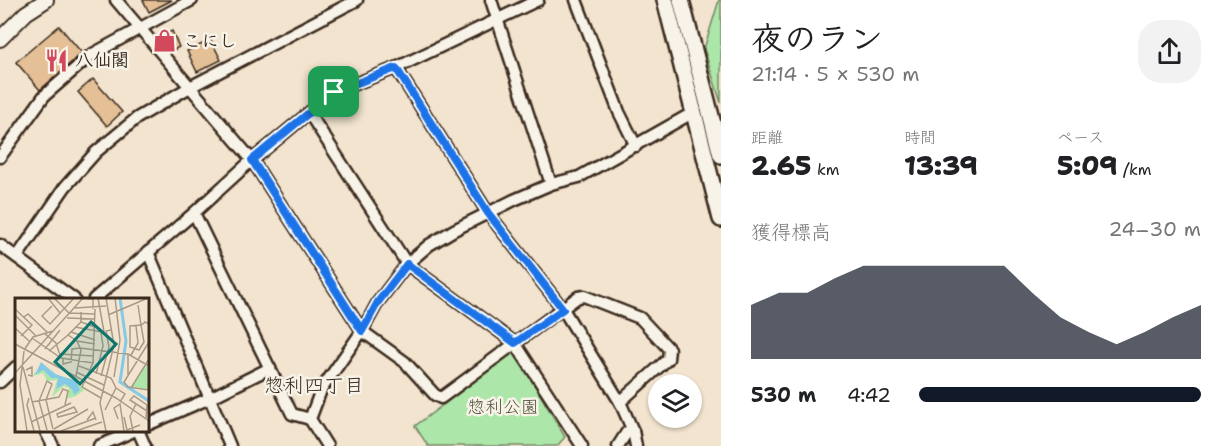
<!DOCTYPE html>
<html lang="ja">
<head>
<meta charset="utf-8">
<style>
	body { margin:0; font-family:"Shantell Sans","Klee One",sans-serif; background:#f2f2f2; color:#202124; height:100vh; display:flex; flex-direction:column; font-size:22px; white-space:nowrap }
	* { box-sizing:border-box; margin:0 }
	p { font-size:20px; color:#757577 }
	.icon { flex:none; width:33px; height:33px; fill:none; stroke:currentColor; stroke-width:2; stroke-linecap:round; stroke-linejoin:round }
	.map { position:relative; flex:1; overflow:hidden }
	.sheet { display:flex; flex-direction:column; background:#fff; width:510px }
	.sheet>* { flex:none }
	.fabs { position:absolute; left:648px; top:374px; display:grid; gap:12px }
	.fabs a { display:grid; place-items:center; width:54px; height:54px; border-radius:50%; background:#fff; box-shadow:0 2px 4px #0004; font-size:30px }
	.pin { position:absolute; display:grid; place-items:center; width:51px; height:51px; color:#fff; margin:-26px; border-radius:12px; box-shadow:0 3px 9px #0006 }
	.round { display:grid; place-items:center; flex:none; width:63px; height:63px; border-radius:24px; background:#f2f2f2 }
	.overview { display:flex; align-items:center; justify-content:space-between; height:102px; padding:0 30px }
	h1 { font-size:33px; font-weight:800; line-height:45px }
	.stats { display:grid; grid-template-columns:repeat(3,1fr); gap:9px; height:102px; padding:6px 30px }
	.stats div { display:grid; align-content:center }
	.stats b { font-size:26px; font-weight:800 }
	.stats small { font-size:16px; font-weight:400 }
	.stats p { font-size:16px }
	.chart { height:168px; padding:12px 30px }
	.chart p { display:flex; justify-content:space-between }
	.chart svg { width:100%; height:108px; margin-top:6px; fill:#111827; opacity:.7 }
	ul { padding:0 30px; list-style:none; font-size:20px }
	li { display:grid; grid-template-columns:96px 72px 1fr; align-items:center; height:45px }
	li i { height:15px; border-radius:8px; background:#111827 }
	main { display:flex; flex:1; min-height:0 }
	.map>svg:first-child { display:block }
</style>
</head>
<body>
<main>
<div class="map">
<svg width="721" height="446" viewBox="0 0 721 446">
	<rect width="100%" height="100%" fill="#f2e4cf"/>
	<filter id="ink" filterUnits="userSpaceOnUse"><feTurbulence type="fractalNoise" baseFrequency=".0167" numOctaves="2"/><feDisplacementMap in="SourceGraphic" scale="12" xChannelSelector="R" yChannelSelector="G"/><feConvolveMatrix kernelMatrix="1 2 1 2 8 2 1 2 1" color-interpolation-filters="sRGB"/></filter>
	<g filter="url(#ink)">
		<g fill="#ade6a9" stroke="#748864" stroke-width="1.5">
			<path d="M719,0h2v103l-17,-54z"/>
			<path d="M512,353l5,2 48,82 -8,9h-129l-13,-20z"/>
		</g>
		<g fill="#e5c096" stroke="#3b2a1e" stroke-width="1.5">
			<path d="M143,0h29l-23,12z"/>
			<path d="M59,26l23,27 -42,37 -24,-28z"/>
			<path d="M172,31l7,16 -9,5 -12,-14z"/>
			<path d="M211,40l10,20 -24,12 -10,-21z"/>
			<path d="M93,79l29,33 -15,14 -29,-34z"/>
		</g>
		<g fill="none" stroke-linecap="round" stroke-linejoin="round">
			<defs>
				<g id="minor">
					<path d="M116,0l136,160 110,171 43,31 30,33 6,3 137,-101 6,-1 56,22 29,31 -1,10 -48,43"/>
					<path d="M491,0l60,184"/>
					<path d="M576,0l43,112 17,34"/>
					<path d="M396,68l142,-68"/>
					<path d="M309,113l98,151 108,79 67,103"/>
					<path d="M0,157l44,-61 47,-41 101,-55"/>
					<path d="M194,213l98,201 18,5"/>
					<path d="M0,245l74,54"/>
					<path d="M148,252l82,194"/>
					<path d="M17,257l48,-70 31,-35 41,-34 53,-31 167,-87"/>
					<path d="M94,299l100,-86 58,-53 82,-68 62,-24 92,145 75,96 57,93 13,29 3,15"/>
					<path d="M0,382l16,-15"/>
					<path d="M147,425l63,-27 60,-30"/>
					<path d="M45,430l8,16"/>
					<path d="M138,430l7,16"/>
					<path d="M99,446l37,-16"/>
					<path d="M327,446l-17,-27 11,-29 41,-59 16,-29 29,-38 22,-19 25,-15 60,-30 37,-16 28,-7 115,-65"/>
					<path d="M618,446l9,-14 6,-1"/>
				</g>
				<path id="tertiary" d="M0,39l26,-26 20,-13"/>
				<g id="secondary">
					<path d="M665,0l56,219"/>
					<path d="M681,0l40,155"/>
				</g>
			</defs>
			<use href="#minor" stroke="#3b2a1e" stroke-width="15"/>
			<use href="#tertiary" stroke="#3b2a1e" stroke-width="18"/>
			<use href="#secondary" stroke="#3b2a1e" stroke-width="20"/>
			<use href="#minor" stroke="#f7f3e8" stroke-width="10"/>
			<use href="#tertiary" stroke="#f7f3e8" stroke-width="14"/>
			<use href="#secondary" stroke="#f7f3e8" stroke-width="15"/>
		</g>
	</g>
	<g fill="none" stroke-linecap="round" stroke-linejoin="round" filter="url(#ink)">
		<defs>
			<path id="route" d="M396,68l92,145 75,96 -48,34 -108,-79 -29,38 -16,29 -110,-171 82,-68z"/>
		</defs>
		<use href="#route" stroke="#fff" stroke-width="12"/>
		<use href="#route" stroke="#1a73e8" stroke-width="8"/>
	</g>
	<defs>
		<symbol id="shop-bare" viewBox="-9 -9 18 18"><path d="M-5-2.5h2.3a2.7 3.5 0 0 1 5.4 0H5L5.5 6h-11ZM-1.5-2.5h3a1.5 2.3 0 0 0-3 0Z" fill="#d1495b" stroke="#f7f3e8" stroke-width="2.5" paint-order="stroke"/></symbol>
		<symbol id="restaurant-bare" viewBox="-9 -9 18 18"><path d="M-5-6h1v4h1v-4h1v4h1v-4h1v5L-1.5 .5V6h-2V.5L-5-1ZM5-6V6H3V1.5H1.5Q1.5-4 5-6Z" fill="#d1495b" stroke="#f7f3e8" stroke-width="2.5" paint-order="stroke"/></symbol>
	</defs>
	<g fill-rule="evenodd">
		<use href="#shop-bare" x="148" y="24" width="33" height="33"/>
		<use href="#restaurant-bare" x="40" y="44" width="33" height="33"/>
	</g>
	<g text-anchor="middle" stroke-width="5" stroke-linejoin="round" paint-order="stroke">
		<g font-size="18" font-weight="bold" fill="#3b2a1e" stroke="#f7f3e8" text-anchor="start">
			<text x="183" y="47">こにし</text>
			<text x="75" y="66">八仙閣</text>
		</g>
		<g font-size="18" fill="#52503a" stroke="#f7f3e8">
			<text x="503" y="413">惣利公園</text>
		</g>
		<g font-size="20" fill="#3b2a1e" stroke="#f7f3e8">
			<text x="314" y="392">惣利四丁目</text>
		</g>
	</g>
	<g transform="translate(15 298)">
		<rect width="134" height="134" fill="#f2e4cf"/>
		<path d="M25,64l-6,11 9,-3 8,8 7,-1 -2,12 9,-5 8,5 1,6 3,-5 -11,-13 -11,-3 -6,-7 7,7 22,7 6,9 -8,6 -10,3 3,-11 -5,-2 -12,11 5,-17 -10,1 -4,-8 -10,3zM130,67l3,2v22l-16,-2z" fill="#ade6a9"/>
		<path d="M26,64l14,12 21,7 4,9 -6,5 -2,-6 -7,-5 -9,5 2,-11h-7l-8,-8 -8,5z" fill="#84c9e5"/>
		<path fill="none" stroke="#84c9e5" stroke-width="3" d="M105,0l6,43 -6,41 29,19"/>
		<path fill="none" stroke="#a99a88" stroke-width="1.5" d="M33,0l12,15M39,0l15,15 26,1M68,0l10,1v10M83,0l6,34M91,0l8,47 -14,58 6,28M123,7l3,20 3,17 -5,8 -9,-3v-21l11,-1 2,-1 2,-2 4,2M37,8l-10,10 8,8 24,-26M60,10l31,-2M0,11l17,16 -11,11M66,14v10l14,5M0,17l21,21M93,17l40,-17M9,19l4,-3 19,18M52,20l28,1M60,29l27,5M0,30l14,13M56,34l24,8M29,35l12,10 4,12M17,40l29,20 32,5 2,-54M62,43l18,3M134,44l-25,40 4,5 21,3M0,46l101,54 33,23M30,51l15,-19M9,52l9,-13 20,-6M9,53l-4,34 7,46M34,53l19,-16M45,56l34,2M116,57l7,-12 -2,-17M48,61v5l8,-2 1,-13 8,-1 48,6 21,12M78,65l-11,24 19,11M64,68l32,12 5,10M8,69l17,64M11,72l6,-3v9l-4,-1M61,74l28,13M0,75l68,-75M81,76l7,-28 -2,-14M113,77v-21M61,78l5,-26 -4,-9 -9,-6 13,-13M86,78l8,-29 -3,-16 5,-1M99,79l6,-37 -5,-42M116,90l18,-29M14,100l-2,7 7,26M17,104l27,-5 4,-8 5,2 -3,14M59,109l3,5 -19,5 -1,-3zM90,112l11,-22 9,6 -5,8M109,119l3,13 13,-5M131,120l1,-13 -13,-9 -4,4 17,11M103,121l-4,-11 6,-4 4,27M72,122l6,-8 3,8M16,124l40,-19M39,131l34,-20M32,132l-8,-29 8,-20 5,3 -6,16 7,29M46,133l35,-13M61,133l26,-9M118,133l-3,-15 6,-12"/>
		<path fill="#0f766e" fill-opacity="0.15" stroke="#0f766e" stroke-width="3" d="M76,24l25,22 -36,40 -25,-22z"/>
		<rect width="134" height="134" fill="none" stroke="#3b2a1e" stroke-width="3"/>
	</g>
</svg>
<div class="fabs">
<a><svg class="icon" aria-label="layers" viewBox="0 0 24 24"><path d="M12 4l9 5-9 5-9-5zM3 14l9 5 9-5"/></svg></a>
</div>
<div class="pin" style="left:334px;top:92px;background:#1e9e55"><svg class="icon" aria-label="arrive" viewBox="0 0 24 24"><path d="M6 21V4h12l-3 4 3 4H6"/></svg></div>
</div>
<section class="sheet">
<div class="overview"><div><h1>夜のラン</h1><p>21:14 · 5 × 530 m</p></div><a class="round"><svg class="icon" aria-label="share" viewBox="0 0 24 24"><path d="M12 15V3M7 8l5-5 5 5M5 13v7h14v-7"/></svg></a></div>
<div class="stats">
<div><p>距離</p><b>2.65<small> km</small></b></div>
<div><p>時間</p><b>13:39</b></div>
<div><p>ペース</p><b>5:09<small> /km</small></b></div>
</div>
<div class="chart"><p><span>獲得標高</span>24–30 m</p>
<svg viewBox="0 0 160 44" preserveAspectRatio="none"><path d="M0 44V22L10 17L20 17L30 11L40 6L50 6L60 6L70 6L80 6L90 6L100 17L110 27L120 33L130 38L140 33L150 27L160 22V44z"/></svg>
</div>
<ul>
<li><b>530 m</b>4:42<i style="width:100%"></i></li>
</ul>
</section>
</main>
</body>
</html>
